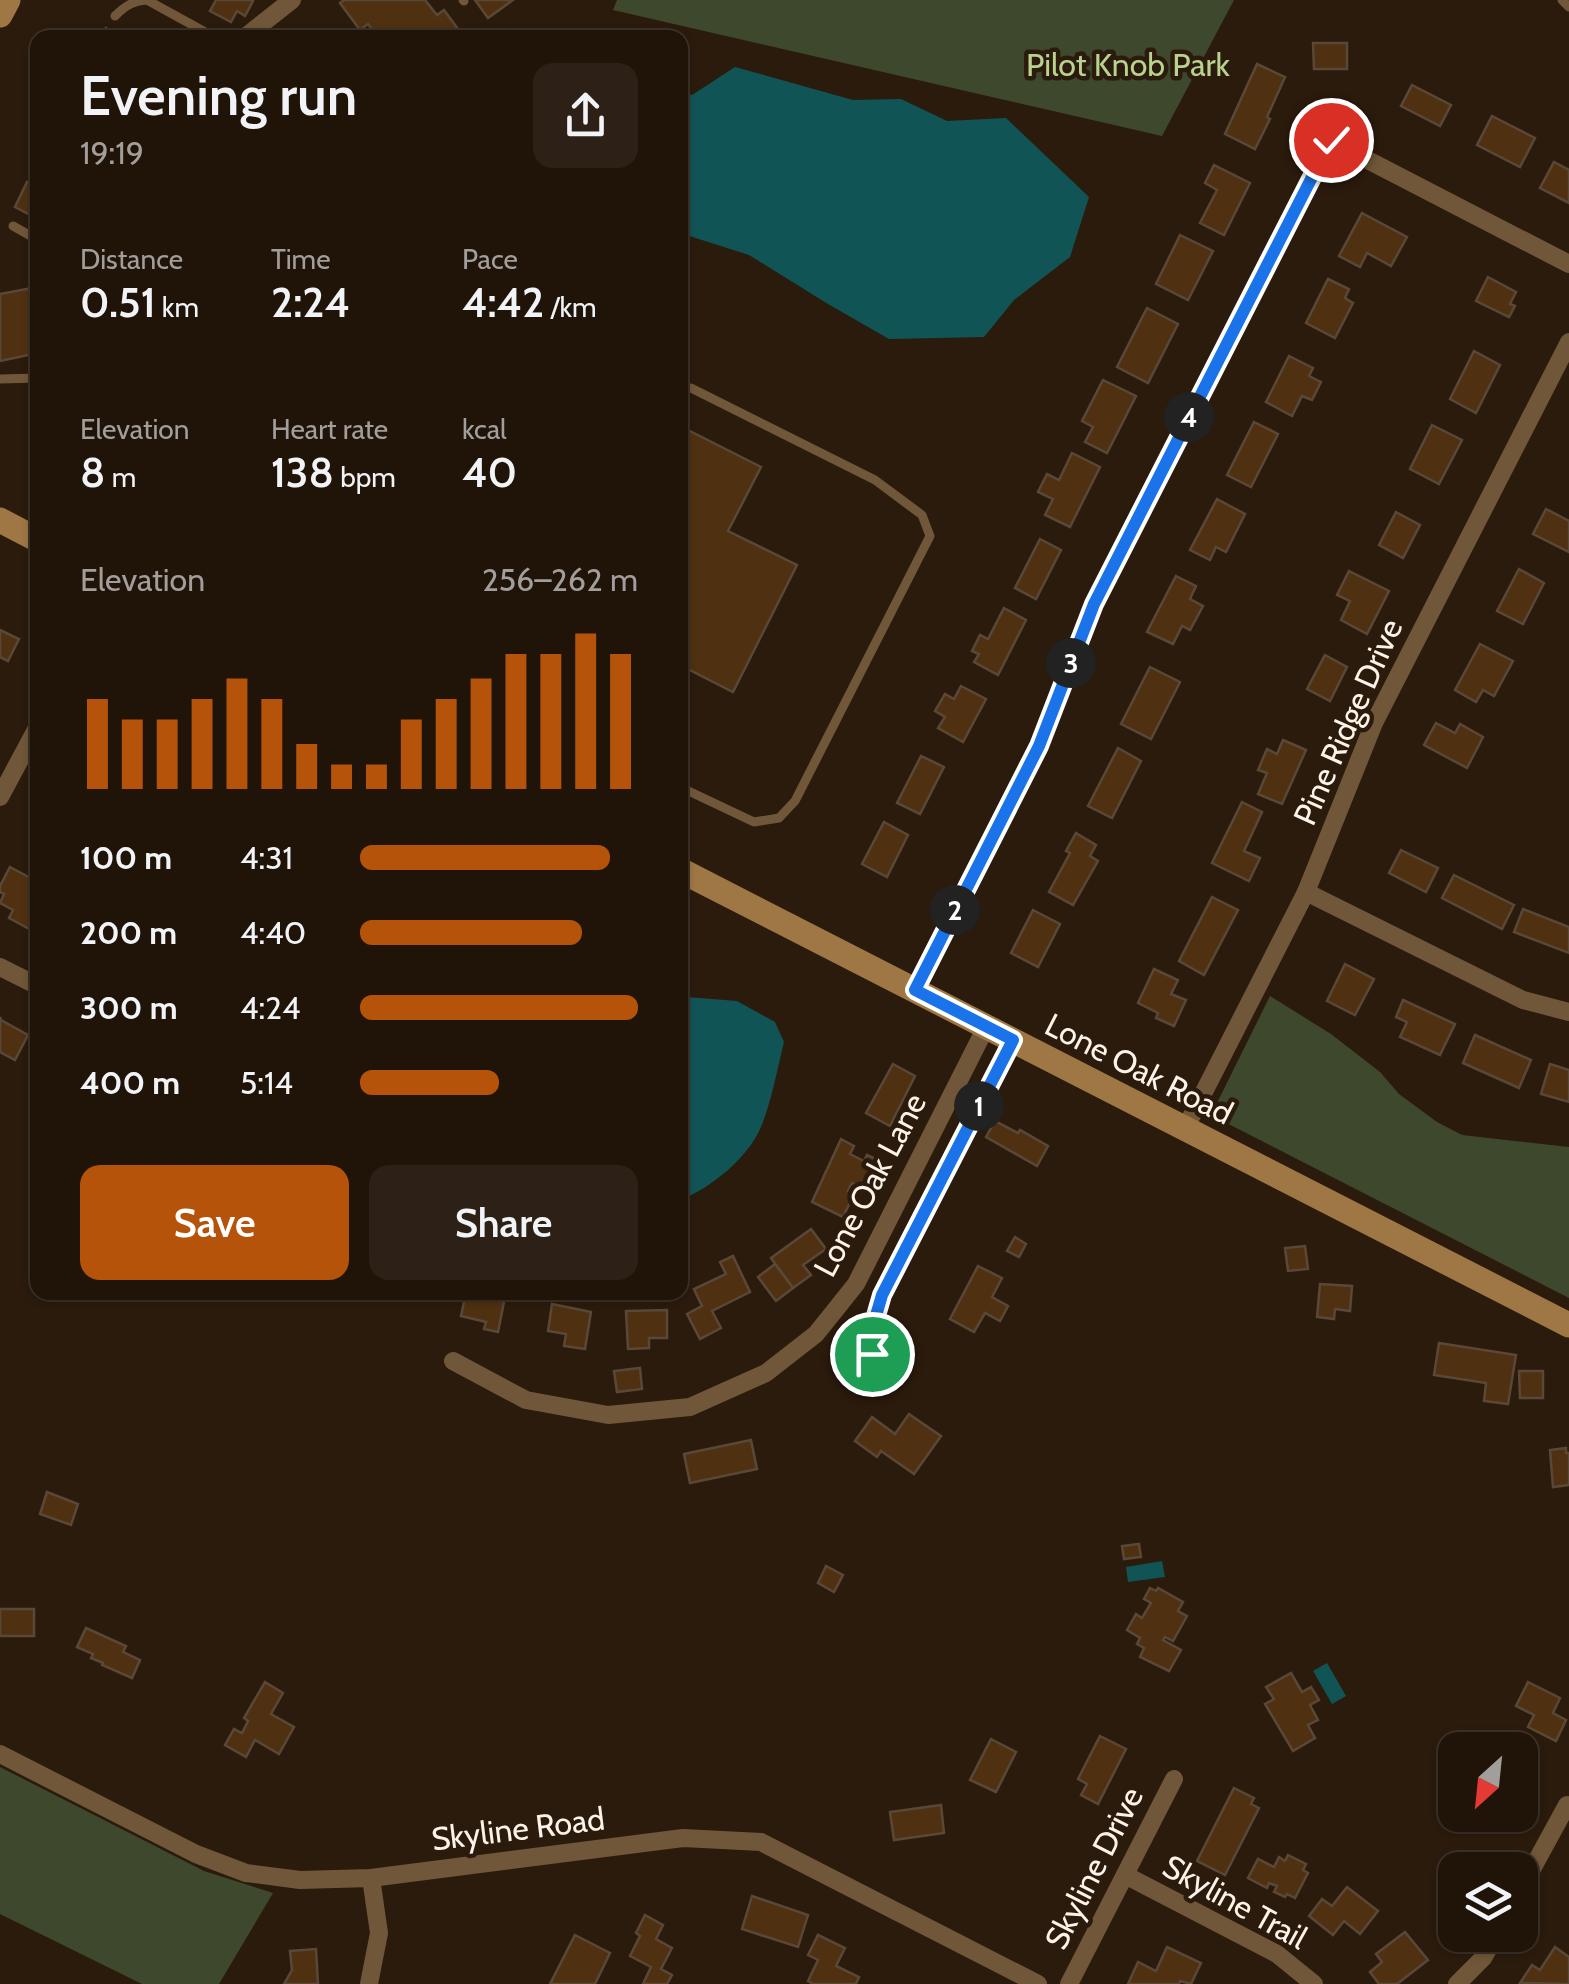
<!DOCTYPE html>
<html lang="en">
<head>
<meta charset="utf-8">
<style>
	body { margin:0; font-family:Cabin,sans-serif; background:#2d2117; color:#f1f3f6; height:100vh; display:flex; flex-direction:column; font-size:38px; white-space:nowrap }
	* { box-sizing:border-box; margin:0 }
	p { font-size:32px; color:#a29e9c }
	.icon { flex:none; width:55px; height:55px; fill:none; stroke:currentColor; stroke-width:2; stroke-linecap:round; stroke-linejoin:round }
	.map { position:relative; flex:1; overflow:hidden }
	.details { position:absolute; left:30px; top:30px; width:658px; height:1270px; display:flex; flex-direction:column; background:#201409; border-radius:20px; box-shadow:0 2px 8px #0004,0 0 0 2px #3d332a }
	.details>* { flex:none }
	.needle { width:65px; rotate:207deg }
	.controls { position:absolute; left:1438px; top:1732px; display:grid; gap:20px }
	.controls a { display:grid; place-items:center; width:100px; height:100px; border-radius:20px; background:#201409; box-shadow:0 2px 8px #0004,0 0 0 2px #3d332a; font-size:50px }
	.pin { position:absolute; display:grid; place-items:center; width:85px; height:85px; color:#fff; margin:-42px; border:5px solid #fff; border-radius:50%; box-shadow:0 2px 10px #0007 }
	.km { position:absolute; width:50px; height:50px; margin:-25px; border-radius:50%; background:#222; color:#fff; font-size:28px; line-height:50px; text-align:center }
	.round { display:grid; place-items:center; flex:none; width:105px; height:105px; border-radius:20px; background:#2d2117 }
	.head { display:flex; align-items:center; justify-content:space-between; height:170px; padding:0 50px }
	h1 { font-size:55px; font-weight:600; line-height:75px }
	.metrics { display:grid; grid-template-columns:repeat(3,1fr); gap:15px; height:170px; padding:10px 50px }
	.metrics div { display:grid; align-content:center }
	.metrics b { font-size:42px; font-weight:600 }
	.metrics small { font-size:28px; font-weight:400 }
	.metrics p { font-size:28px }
	.chart { height:280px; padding:20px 50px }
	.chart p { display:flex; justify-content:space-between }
	.chart svg { width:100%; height:180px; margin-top:10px; stroke:#b45309; stroke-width:6 }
	.button { display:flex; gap:20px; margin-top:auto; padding:20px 50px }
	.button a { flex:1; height:115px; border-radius:20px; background:#b45309; color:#fff; font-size:40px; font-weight:600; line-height:115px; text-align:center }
	.button a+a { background:#2d2117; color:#f1f3f6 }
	ul { padding:0 50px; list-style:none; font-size:32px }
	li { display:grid; grid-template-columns:160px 120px 1fr; align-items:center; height:75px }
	li i { height:25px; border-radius:12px; background:#b45309 }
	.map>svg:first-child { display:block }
</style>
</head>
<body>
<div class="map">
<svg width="1569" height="1984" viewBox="0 0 1569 1984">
	<rect width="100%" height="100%" fill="#2b1b0c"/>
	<g fill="#3e482d">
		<path d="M617,0h617l-72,136 -549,-126z"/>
		<path d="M1270,996l61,38 49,38 19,22 38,28 25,13 107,12v151l-358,-183z"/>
		<path d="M0,1767l204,104 69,22 -54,91h-77l-142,-70z"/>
	</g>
	<g fill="#115456">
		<path d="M735,67l118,33 48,-1 46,22 59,-3 83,79 -19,60 -56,43 -30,37 -95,2 -61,-35 -79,-49 -69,-22v-144l12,6z"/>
		<path d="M687,997l50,4 38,21 9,20c-7,28 -12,58 -23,85 -13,31 -50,61 -81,73v-202z"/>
		<path d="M1162,1561l3,16 -37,5 -2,-15z"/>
		<path d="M1327,1663l19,33 -14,8 -19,-33z"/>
	</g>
	<g fill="#4f3111" stroke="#594837" stroke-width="2.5">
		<path d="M216,0h36l1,1 -8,15 -8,-5 -6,11 -21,-11z"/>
		<path d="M344,0h81l12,15 7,-5 20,27 -85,1 -11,-14 -8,6 -20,-27z"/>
		<path d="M475,0h38l-25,18z"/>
		<path d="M106,28l19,10h-24z"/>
		<path d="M1313,43h34v26h-33z"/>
		<path d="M1257,64l28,13 -18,40 3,2 -15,30 -30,-15z"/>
		<path d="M1412,85l39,20 -11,21 -39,-20z"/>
		<path d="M1492,116l43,22 -15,29 -43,-22z"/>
		<path d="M1554,162l15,8v33l-29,-15z"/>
		<path d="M1214,165l36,18 -26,52 -24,-12 17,-33 -12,-7z"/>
		<path d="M27,182l9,4 2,-3v36l-23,-12z"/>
		<path d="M1362,213l45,24 -16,29 -24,-13 -7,14 -21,-11z"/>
		<path d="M1180,235l33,16 -25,49 -32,-16z"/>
		<path d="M1488,277l28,15 -6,12 5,2 -6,11 -33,-16z"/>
		<path d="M1328,279l21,10 -4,9 8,5 -18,35 -29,-15z"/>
		<path d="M37,287l1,66 -38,8v-67z"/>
		<path d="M1147,308l31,16 -30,59 -31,-16z"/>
		<path d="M1474,351l26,14 -24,48 -26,-14z"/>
		<path d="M1289,356l24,12 -4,8 12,6 -9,18 -10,-4 -10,20 -26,-14z"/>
		<path d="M1103,380l33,16 -29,57 -22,-11 8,-15 -11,-6z"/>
		<path d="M1254,422l24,12 -27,53 -24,-12z"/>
		<path d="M1432,425l30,15 -23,44 -29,-15z"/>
		<path d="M680,426l81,41 -33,64 69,34 -64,127 -53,-27z"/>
		<path d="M1072,453l28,14 -30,60 -25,-12 8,-16 -15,-7 9,-18 12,6z"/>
		<path d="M1217,499l28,15 -19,38 -10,-5 -6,13 -20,-10z"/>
		<path d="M1546,509l23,12v31l-36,-18z"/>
		<path d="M1396,512l24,13 -17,33 -24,-13z"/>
		<path d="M1040,539l21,11 -25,49 -21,-11z"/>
		<path d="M1519,569l25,14 -21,41 -26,-13z"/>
		<path d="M1349,571l40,20 -22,43 -26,-14 9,-19 -13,-6z"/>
		<path d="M1176,576l20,10 -6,13 13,7 -13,24 -8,-4 -9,18 -26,-12z"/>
		<path d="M1004,608l22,12 -28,55 -24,-13 5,-8 -7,-3 8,-16 8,4z"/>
		<path d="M0,630l19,9 -11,22 -8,-4z"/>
		<path d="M1480,644l33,17 -19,35 -11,-6 -7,12 -21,-12z"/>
		<path d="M1325,655l22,12 -17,34 -23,-12z"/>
		<path d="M1150,667l30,15 -29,57 -30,-15z"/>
		<path d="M961,686l25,13 -23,43 -25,-14 7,-11 -10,-6 10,-17 9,5z"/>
		<path d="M1436,723l19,10 5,-9 23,13 -16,31 -43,-23z"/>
		<path d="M1283,740l23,10 -24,54 -24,-10 9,-21 -9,-3 9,-21 10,5z"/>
		<path d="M1118,748l23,13 -29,57 -24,-12z"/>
		<path d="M921,756l23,11 -24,47 -23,-11z"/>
		<path d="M1242,802l20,10 -18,39 16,7 -11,23 -37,-18z"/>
		<path d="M884,822l24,13 -21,42 -25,-13z"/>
		<path d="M1076,833l20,12 -6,11 8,5 -25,44 -24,-13 21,-39 -4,-2z"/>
		<path d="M1401,850l37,18 -12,24 -37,-19z"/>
		<path d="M10,867l26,14 -6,10 8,4 -3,13 3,1v15l-5,7 -24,-13 4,-8 -13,-7 4,-9 -4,-2v-6z"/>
		<path d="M1454,875l60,30 -12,24 -60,-31z"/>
		<path d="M1212,897l26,13 -34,65 -25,-14z"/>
		<path d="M1523,909l46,18v26l-55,-21z"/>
		<path d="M1033,910l27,14 -22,43 -27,-14z"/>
		<path d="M1345,964l29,15 -19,36 -28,-14z"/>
		<path d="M1154,969l24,11 -7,14 15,6 -12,26 -18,-8 2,-5 -20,-10z"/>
		<path d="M1403,1000l52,24 -15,31 -40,-18 7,-15 -11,-5z"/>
		<path d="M0,1017l1,3 27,15 -13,25 -15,-8z"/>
		<path d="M1475,1035l56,25 -12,28 -56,-25z"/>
		<path d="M893,1064l22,12 -25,50 -24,-13z"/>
		<path d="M1550,1064l19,6v32l-28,-8z"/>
		<path d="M995,1121l23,12 2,-3 28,16 -11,20 -51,-29z"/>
		<path d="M841,1139l13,7 -4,8 14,7 3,-6 24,11 -14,29 -25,-12 -4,8 6,3 -11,23 -31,-15z"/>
		<path d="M811,1229l15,20 -23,16 8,10 -18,13 -22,-30z"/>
		<path d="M1015,1237l11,7 -7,13 -12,-6z"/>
		<path d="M1305,1246l3,23 -20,2 -3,-23z"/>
		<path d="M733,1256l17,36 -38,19 9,17 -21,11 -13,-25 15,-8 -8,-17 32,-15 -6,-12z"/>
		<path d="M775,1264l18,24 -17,13 -18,-24z"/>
		<path d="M978,1266l24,12 -10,19 16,9 -8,15 -15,-8 -11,19 -24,-13z"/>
		<path d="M1320,1284l32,2 -2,25 -15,-2 -1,10 -17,-2z"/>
		<path d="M428,1292h23l-1,7 -22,-5z"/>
		<path d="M466,1292h21l18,5 -7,35 -14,-3 2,-7 -25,-6z"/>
		<path d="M552,1304l39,8 -6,37 -21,-3 2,-12 -18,-3z"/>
		<path d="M667,1310v28h-18v10l-21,1 -2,-38z"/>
		<path d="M1439,1343l77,12 -8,49 -24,-3 2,-18 -52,-8z"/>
		<path d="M640,1368l2,21 -25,3 -3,-21z"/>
		<path d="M1519,1371h24v27h-23z"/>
		<path d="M909,1414l32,22 -27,38 -33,-23 -4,6 -22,-16 17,-24 23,17z"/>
		<path d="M751,1440l6,29 -67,14 -6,-29z"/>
		<path d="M1566,1448v5h3v32l-16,2 -3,-37z"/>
		<path d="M47,1492l31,12 -7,21 -31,-11z"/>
		<path d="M1139,1544l2,13 -17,2 -2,-13z"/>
		<path d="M826,1566l17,9 -9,17 -16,-9z"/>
		<path d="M1150,1588l6,3 2,-3 25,14 -5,9 9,5 -14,25 -8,-4 -2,3 18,10 -12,21 -29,-14 4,-9 -7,-4 3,-6 -13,-8 9,-16 6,4 9,-15 -7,-4z"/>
		<rect x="0" y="1609" width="34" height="27"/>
		<path d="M86,1628l40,18 -3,6 17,8 -8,18 -30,-13 1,-2 -12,-5 2,-4 -16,-7z"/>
		<path d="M1291,1673l11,19 9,-5 8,13 -9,5 8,15 -10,5 7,13 -22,13 -28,-47 9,-5 -8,-12z"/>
		<path d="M265,1682l18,11 -12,21 23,13 -15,27 -24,-14 -9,17 -21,-12 9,-16 8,4 6,-12 -4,-3z"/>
		<path d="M1528,1682l32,16 -7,15 13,7 -10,21 -28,-14 6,-12 -18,-9z"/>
		<path d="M1100,1736l26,13 -28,55 -17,-9 6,-11 -9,-5z"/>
		<path d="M991,1739l25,13 -20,40 -26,-12z"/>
		<path d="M1234,1788l20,10 -3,6 8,4 -34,67 -28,-14z"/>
		<path d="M941,1805l3,28 -50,7 -4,-28z"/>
		<path d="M1288,1855l18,9 -3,6 5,3 -13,25 -8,-4 -2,3 -11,-5 3,-6 -8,-3 -2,5 -19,-10 10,-19 16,8 5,-10 6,4z"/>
		<path d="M1347,1887l31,24 -18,23 -16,-13 -11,14 -24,-19 13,-17 10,7z"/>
		<path d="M752,1896l56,19 -10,32 -56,-18z"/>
		<path d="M645,1915l18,10 -7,14 16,9 -11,21 11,6 -5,9h-24l8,-17 -21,-11 10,-20 -4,-3z"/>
		<path d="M1405,1932l23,28 -31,24h-18l-9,-12 12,-10 -6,-8z"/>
		<path d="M575,1935l35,18 -15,31h-45z"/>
		<path d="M818,1935l27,13 -9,18 23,11 -3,7h-43l-5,-3 10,-21 -10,-5z"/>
		<path d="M1167,1947l34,16 -10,21 -11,-3 -1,3h-51l10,-22 18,9z"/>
		<path d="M1555,1947l14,10v27l-49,-1 12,-18 8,5z"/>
		<path d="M316,1949l2,35h-34l8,-14 -2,-19z"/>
	</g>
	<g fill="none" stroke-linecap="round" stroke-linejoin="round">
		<g stroke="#715739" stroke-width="9">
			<path d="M463,0l1,1"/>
			<path d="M1562,0l7,7"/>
			<path d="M115,16c10,-10 18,-15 32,-16l69,38"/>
			<path d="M13,226l25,14"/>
			<path d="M0,379l38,-1"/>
			<path d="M680,787l74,35 25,-4 16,-17 135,-265 -8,-21 -47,-35 -184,-92"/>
			<path d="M883,1389c-13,-42 -13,-51 -1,-94l130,-253"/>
		</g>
		<g stroke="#715739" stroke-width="18">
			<path d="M244,38l48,-38"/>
			<path d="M0,797l38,-71"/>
			<path d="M1306,892l217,108 46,12"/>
			<path d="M0,967l38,19"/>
			<path d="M915,990l124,-244 55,-142 237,-463 238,123"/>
			<path d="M1185,1129l121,-237 68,-169 195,-381"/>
			<path d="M453,1361l73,39 82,15 82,-8 76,-34 50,-39 40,-50 130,-257"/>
			<path d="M0,1754l196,100 50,19 54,7 71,-2 312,-40 78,4 277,142"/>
			<path d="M1125,1875l152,79 37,30"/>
			<path d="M1520,1891l47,-86 2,1"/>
			<path d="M369,1984l10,-51 -8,-55"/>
			<path d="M1069,1984l105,-205"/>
			<path d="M1457,1984l26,-26 13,-23"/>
		</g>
		<g stroke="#9f7745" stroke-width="25">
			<path d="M0,15l8,-15"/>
			<path d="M0,520l38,20"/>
			<path d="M680,870l889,455"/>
		</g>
	</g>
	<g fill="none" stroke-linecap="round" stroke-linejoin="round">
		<defs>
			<path id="route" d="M872,1354l1,-28 9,-31 131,-255 -98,-50 124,-244 55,-142 237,-464"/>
		</defs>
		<use href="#route" stroke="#fff" stroke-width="20"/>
		<use href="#route" stroke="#1a73e8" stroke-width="12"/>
	</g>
	<g text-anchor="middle" stroke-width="9" stroke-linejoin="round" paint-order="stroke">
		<g font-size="32" fill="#b9d28f" stroke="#2b1b0c">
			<text x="1128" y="76">Pilot Knob Park</text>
		</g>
		<g font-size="32" fill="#fef3e9" stroke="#2b1b0c">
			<text transform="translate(1348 722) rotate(-66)" y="11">Pine Ridge Drive</text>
			<text transform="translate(1139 1069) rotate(27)" y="11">Lone Oak Road</text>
			<text transform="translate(870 1185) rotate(-62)" y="11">Lone Oak Lane</text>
			<text transform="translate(518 1829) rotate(-7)" y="11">Skyline Road</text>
			<text transform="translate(1094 1868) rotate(-63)" y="11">Skyline Drive</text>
			<text transform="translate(1235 1902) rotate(29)" y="11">Skyline Trail</text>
		</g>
	</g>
</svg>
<div class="controls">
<a><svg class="needle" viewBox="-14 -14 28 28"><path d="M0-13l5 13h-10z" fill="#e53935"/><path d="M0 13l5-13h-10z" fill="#a29e9c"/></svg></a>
<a><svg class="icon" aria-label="layers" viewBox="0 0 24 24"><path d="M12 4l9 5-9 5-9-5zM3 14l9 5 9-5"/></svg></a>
</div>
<div class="pin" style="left:872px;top:1354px;background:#1e9e55"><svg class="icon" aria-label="arrive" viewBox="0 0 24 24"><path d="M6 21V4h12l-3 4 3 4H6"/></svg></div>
<div class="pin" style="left:1331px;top:140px;background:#d93025"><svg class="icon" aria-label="check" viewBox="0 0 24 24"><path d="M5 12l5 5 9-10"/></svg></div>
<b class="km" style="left:979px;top:1106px">1</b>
<b class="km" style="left:955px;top:910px">2</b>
<b class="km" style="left:1071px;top:663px">3</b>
<b class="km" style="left:1189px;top:417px">4</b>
<section class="details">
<div class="head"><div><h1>Evening run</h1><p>19:19</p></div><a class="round"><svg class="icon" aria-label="share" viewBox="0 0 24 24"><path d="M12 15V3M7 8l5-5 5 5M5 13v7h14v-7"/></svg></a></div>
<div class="metrics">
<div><p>Distance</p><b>0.51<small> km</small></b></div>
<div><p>Time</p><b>2:24</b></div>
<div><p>Pace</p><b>4:42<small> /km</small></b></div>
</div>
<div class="metrics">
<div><p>Elevation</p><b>8<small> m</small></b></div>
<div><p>Heart rate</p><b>138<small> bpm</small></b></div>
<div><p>kcal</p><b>40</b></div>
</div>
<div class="chart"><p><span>Elevation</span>256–262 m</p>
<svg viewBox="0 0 160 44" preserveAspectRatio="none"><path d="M5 44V22M15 44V27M25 44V27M35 44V22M45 44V17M55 44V22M65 44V33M75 44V38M85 44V38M95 44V27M105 44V22M115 44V17M125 44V11M135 44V11M145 44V6M155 44V11"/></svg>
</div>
<ul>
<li><b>100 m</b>4:31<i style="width:90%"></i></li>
<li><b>200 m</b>4:40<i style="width:80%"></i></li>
<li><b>300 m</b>4:24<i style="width:100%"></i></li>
<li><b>400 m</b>5:14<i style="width:50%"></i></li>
</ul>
<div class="button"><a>Save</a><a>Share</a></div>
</section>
</div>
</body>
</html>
